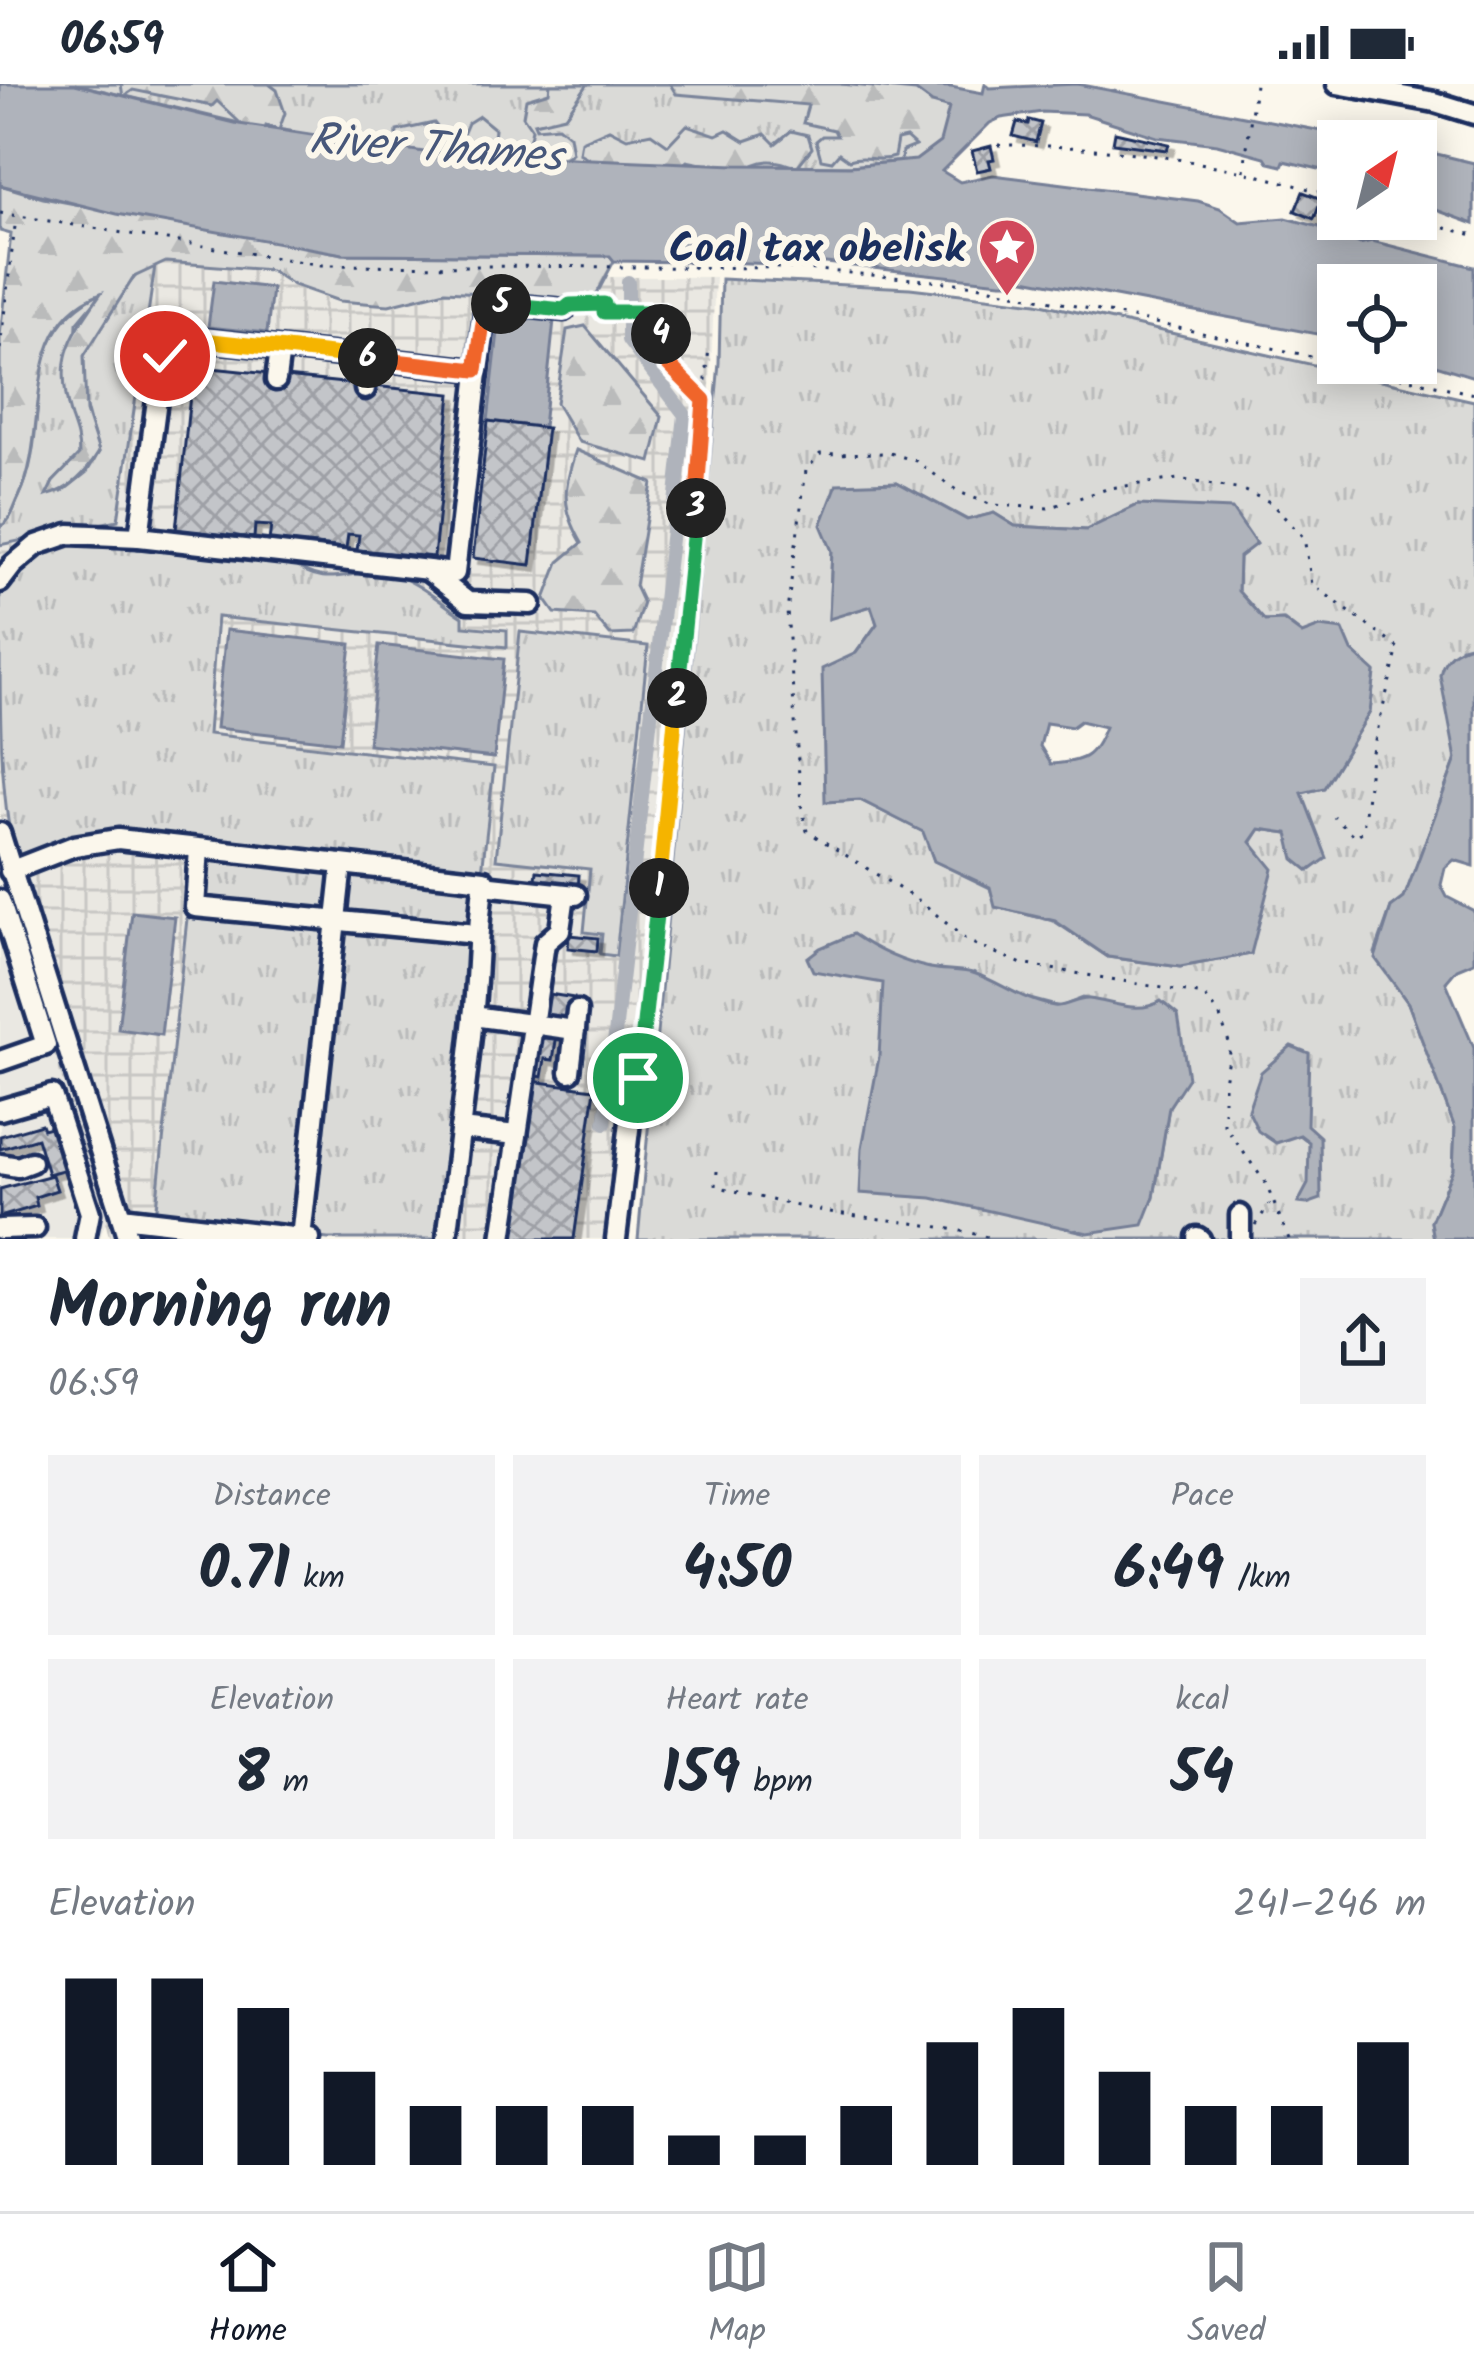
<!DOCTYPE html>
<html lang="en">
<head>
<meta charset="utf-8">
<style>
	body { margin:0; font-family:Kalam,sans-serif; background:#f2f2f3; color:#1f2937; height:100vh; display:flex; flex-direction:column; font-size:45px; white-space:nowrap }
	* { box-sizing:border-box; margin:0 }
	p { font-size:39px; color:#747a83 }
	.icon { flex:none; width:66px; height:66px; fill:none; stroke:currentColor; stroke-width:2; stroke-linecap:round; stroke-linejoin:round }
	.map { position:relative; height:1155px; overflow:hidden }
	.drawer { display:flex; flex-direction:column; background:#fff; flex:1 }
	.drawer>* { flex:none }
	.needle { width:78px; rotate:35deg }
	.controls { position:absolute; left:1317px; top:36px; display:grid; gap:24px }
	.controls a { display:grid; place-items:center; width:120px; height:120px; border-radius:0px; background:#fff; box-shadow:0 6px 30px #0003; font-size:60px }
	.pin { position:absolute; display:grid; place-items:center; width:102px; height:102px; color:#fff; margin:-51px; border:6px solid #fff; border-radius:50%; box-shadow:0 3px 12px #0007 }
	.km { position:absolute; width:60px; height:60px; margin:-30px; border-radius:50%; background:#222; color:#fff; font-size:33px; line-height:60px; text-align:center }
	.round { display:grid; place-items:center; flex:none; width:126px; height:126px; border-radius:0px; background:#f2f2f3 }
	.overview { display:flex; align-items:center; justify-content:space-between; height:204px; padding:0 48px }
	h1 { font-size:66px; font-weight:600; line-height:90px }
	.metrics { display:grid; grid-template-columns:repeat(3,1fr); gap:18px; height:204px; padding:12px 48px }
	.metrics div { display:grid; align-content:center; border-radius:0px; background:#f2f2f3; text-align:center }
	.metrics b { font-size:60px; font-weight:600 }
	.metrics small { font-size:33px; font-weight:400 }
	.metrics p { font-size:33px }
	.chart { height:336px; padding:24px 48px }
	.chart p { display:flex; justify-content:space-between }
	.chart svg { width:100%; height:216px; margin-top:12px; stroke:#111827; stroke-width:6 }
	.status { display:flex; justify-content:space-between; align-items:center; height:84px; padding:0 60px; background:#fff; direction:ltr }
	.status svg { height:33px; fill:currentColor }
	.menu { display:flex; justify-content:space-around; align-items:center; height:168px; border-top:3px solid #e0e1e3; background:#fff; font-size:33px; color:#747a83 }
	.menu a { display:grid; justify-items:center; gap:6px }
	.menu .selected { color:#111827 }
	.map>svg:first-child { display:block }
</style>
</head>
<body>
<div class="status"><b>06:59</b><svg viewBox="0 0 49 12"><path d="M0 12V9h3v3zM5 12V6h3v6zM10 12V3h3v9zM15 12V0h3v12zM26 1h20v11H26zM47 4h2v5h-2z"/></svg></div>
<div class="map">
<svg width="1474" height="1155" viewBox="0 0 1474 1155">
	<defs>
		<pattern id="industrial-grid" width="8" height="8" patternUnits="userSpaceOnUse" patternTransform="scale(3)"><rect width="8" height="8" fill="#eae8e2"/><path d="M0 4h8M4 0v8" fill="none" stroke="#c8c7c4"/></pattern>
		<pattern id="grass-tufts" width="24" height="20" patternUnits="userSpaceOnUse" patternTransform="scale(3)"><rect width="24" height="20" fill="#dadad7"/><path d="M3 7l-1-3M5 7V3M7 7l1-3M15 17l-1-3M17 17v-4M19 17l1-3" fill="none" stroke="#babbbb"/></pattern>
		<pattern id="forest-firs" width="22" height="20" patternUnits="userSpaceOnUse" patternTransform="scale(3)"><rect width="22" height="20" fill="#dadad7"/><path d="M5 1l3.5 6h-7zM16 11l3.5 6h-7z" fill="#babbbb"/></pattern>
		<pattern id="building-cross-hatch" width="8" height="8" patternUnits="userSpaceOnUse" patternTransform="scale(3)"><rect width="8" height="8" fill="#c3c5c9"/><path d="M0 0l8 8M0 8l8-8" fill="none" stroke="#9ea0a6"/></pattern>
		<filter id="shadow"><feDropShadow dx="5.5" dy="5.5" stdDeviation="0" flood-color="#0004"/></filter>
	</defs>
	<rect width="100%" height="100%" fill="#fbf7ec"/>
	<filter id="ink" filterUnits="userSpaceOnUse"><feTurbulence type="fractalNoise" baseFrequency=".00833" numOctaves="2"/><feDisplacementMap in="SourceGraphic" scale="24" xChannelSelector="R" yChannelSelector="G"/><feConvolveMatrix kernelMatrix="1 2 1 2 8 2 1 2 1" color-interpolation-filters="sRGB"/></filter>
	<g filter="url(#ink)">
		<path fill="#eae8e2" d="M0,820l55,150 51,166 -6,19h-100z"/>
		<path fill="url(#industrial-grid)" d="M157,168l335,25h223l-6,132 -21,247 -61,583h-517l-110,-363v-331l20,-7z"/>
		<g fill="url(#grass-tufts)" stroke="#7a849a" stroke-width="3" fill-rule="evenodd">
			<path d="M75,0h766l75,7v69l-66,6 -115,-1 -311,-13 -185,-29z"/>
			<path d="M157,168l-39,268 -118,25v-18c12,-7 13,-18 19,-30 36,-75 -8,-162 85,-206l-27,32 -4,99 6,14v19l-26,27 9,10 25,-20 12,-20c-9,-29 -21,-61 -16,-92 6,-32 52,-84 74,-108z"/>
			<path d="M721,195l189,9 127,15 437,98v243l-13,3 -5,112 -52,140 -13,9 -16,45 33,50 47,125 -2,41 -22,53 3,17h-796l81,-876zM897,398l71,38 26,-7 21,13 71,4 52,-25 101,52 -1,34 27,30 19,-1 18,14 50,17 23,22 -5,39 -46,76 -23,5 -13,40 -28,-4 -9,14v111l-71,13 -72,-10 -54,-36 -58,-14 -6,-19 -56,-27 -10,-29 -64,-32 -34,2 30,-149 21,-29 -5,-18 -43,12 3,-68zM973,888l42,23 45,12 23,-9 41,9 26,1 37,70 -18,29 -15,90z"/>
			<path d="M64,458l226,19c42,35 65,0 108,15 22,8 45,28 65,41v9l44,4v17l-290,-30 -9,117 286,33 -54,472h-112l-173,-22 40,-373 -76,-9 -96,21 -9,-4c-14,-57 -14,-143 -14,-204 0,-17 0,-40 0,-56 7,-29 39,-41 64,-50z"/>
			<path d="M520,548l128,14 -32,310 -16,-2 2,-20 -18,-2 6,-63 -94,-10z"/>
		</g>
		<g fill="url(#forest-firs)" stroke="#7a849a" stroke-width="3">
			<path d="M121,0h148l8,6 8,23 -6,17 -13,-4 -3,9 -8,2 -38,-36 -5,5 -79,-16 -10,7z"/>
			<path d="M550,0h38l-23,32 -31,7 2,5 22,-2 11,9 3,18 -16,10 -24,-2 -4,-14 4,-18 -9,-13 3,-17 23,-7z"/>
			<path d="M670,0h279l-2,5 26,29 -55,58 -18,-9 2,-16 13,-5 -9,-8 -9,2 -3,17c-18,6 -28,-3 -45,3l-10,-7 -7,8 -11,-2 -5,-18 6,-5h15l-3,-6 -31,-7 5,-18 -132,-11z"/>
			<path d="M479,32l16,13 -4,32 -75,-8 -20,-8 1,-14 37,-8 15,19 10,2 9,-21z"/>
			<path d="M687,41l29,10 11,-5 18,11 20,-7 10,10 16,-13 17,4 4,13 -16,20c-20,-10 -36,-10 -54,4l-55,-11 -11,9 -81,5 -7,-17 -9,-5 2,-12 28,-12 18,9 24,-5 17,12z"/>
			<path d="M0,101l43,13 300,56 268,2 3,5 -21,40 -44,4 -68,-12 -36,-2 -56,14 -50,-4 -46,-16 -23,-15 -104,-8 -32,15 -50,79 2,56 13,40c-13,21 -28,38 -53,44l7,-14 26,-27c0,-15 -3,-23 -8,-37 -17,-60 -2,-79 30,-125 -84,32 -50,138 -82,204 -6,12 -7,23 -19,30v-191l11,-102 -11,-3z"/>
			<path d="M585,242l77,91 -11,45 -72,-20 -23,-39 11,-73z"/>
			<path d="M576,366l76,33 -17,103 8,17 -10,31 -23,1 -16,-19 -39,-3 -10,-14 14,-37 23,-19c-21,-36 -19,-54 -6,-93z"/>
		</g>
		<g fill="#afb3bb" stroke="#747e96" stroke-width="3" fill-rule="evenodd">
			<path d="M0,0h75l164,40 185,28 311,13 115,1 66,-6 24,-18 9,-34 -17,-5 -16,-12 -75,-7 110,3 32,6 2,-9 5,4 87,-4 297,57h-36v40l-10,-10 -44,-10 -2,5 -13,-3 -4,-6 -48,-13 -60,-7 -72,-23 -43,-2 -41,6 -11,5 -48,48 18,11 33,-7 205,26 22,7 20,14 46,-4 48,13 26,13 12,-3 102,26v110l-58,-18v-74h-78v53l-324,-61 -2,5h-11l-212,-23 -9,5 -60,-2 -3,-4 -15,-1 -6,5 -82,-1 -4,-5 -267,-2 -226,-40 -117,-29z"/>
			<path d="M1416,65l58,14v61l-46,-17 -12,-11z"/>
			<path d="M214,197l58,7 -5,45 -59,-6z"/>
			<path d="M500,230l54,6 -11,107 -55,-6z"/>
			<path d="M897,398l70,38 27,-7 21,13 71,4 52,-25 94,4 24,35 -17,13 -1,34 27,30 18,-1 19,14 18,-7 23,3 9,21 23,21 -5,40 -46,76 -22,5 25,65 -18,13 -15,-12 -6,-26 -28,-4 -9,13 22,27 -22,85 -71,13 -72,-10 -53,-36 -60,-14 -5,-20 -56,-26 -11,-29 -63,-32 -35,2 -3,-133 34,-16 21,-29 -6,-18 -42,13 3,-68 -11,-26 16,-41zM1080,637l25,6c-12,32 -22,34 -54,37l-11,-18 6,-23 26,4z"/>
			<path d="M226,546l125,14 -11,98 -124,-14z"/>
			<path d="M1474,560v222l-20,-6 -9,8 -4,17 6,12 27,14v51l-17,7 -11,13 28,66v191h-40l-3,-17 22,-53 2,-41 -47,-125 -33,-45 16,-50 13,-10 52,-139 -16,-84c4,-19 15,-26 34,-31z"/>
			<path d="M379,561l125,14 -10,99 -126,-14z"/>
			<path d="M132,828l43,5 -14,118 -43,-6z"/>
			<path d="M853,850c23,16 49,28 77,34 15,3 32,1 46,6 27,10 48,27 78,32 12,2 22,-8 35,-7 25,3 49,16 72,2l17,14 10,63 -19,29 -15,90 -11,28 -55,8 -156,-35 -72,-5 2,-45 17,-91 4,-74 -70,-12 -6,-13 13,-10z"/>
			<path d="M1291,962l18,7 -2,72 13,12 1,62 -14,5 -9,-1 10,-19 1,-42 -9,-7 -24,8 -18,-12 -10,-21 13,-38z"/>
		</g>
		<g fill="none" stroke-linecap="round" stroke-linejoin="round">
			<path stroke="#afb3bb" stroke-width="14" d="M605,1039l80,-708 -57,-75v-58"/>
		</g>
		<g fill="url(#building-cross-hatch)" stroke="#1b2f5e" stroke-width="3" filter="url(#shadow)">
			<path d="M1029,36l12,3 -5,19 -23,-6 4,-14 11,2z"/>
			<path d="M1115,48l54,12 -2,6 -54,-7z"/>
			<path d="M991,62l3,13 -5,1 2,8 -14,3 -5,-20z"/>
			<path d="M1303,108l19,7 -8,20 -19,-8z"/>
			<path d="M193,282l77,8 -1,9 16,2v-8l166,17 -17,163 -77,-7 2,-15 -11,-1 -2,14 -77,-7 2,-15 -16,-1 -1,13 -78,-8z"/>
			<path d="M488,337l59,7 -16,137 -58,-7z"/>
			<path d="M537,787l42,4 -1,17 -43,-5z"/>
			<path d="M569,851l29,3 -1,13 -29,-3z"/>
			<path d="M543,909l31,5 -5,27 -31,-6z"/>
			<path d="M539,948l18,2 -4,26 -8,-1 -3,18 -9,-2z"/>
			<path d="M531,997l64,8 -21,150h-65z"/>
			<path d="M41,1040l2,5 14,-4 13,43 -22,6 -11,-36 -37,11v-13z"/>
			<path d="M52,1091l5,15 -22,7 2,9 -37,11v-28z"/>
		</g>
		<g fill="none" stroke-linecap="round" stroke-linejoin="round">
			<defs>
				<g id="minor">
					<path d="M1337,0l98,18 39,12"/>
					<path d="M276,296l4,-31"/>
					<path d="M365,305l1,-31"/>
					<path d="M139,453l22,-168c5,-18 14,-24 33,-30l282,31"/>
					<path d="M427,486l41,32 63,2"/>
					<path d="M0,498l13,-17 24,-20 32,-11 70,3 316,36 31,-270 78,7"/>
					<path d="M0,749l128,406"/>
					<path d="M199,765l-4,58 281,27"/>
					<path d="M10,787l64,-25 44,-7 366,41c-7,47 -6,91 -11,138 -8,74 -17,147 -26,221"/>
					<path d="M483,801l93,10"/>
					<path d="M0,816l46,145 -46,16"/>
					<path d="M473,932l102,14"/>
					<path d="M570,988l7,-61"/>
					<path d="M0,1026l52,-15 38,118 -5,26"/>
					<path d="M460,1045l57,6"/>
					<path d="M0,1080l18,3 13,-5"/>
					<path d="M1240,1131v24"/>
					<path d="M121,1133l189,22"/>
					<path d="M0,1145l35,-1"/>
					<path d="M1197,1153l3,2"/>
					<path d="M301,1154l41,-373"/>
					<path d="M502,1155l43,-296 15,-13 5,-35"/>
					<path d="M616,1155l15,-126"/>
				</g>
			</defs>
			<use href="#minor" stroke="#1b2f5e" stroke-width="27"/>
			<g stroke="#1b2f5e" stroke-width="3" stroke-dasharray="3 9" stroke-linecap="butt">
				<path d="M998,61c118,0 228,17 340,53"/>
				<path d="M1244,87l11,-87"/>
				<path d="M0,129l321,52 475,3 181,17 361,77"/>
				<path d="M1410,135l64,16"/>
				<path d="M577,221l26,-1 1,8h57l3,48 38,39"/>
				<path d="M0,265l16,-131"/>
				<path d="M1341,279l133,31"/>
				<path d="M634,1013l14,-97 61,-653"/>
				<path d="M717,1087l-1,15c39,10 79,21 120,27 54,8 105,11 158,26"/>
				<path d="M1255,1141l15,-21"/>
				<path d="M1289,1155l-24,-57 -41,-57v-43l6,-37 -11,-31 -15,-19 -182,-31 -55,-23 -43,-37 -117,-73 -6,-28 -14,-192 19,-141 14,-16 70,-1 26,8 43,31 33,13 56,3 62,-20 68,-9 64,11 28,12 34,36 8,46 86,64 -27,108 -8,75 -8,6 -21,-20"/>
			</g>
			<use href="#minor" stroke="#fbf7ec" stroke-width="18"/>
		</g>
	</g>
	<g fill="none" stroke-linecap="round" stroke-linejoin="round" filter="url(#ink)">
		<defs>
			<path id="split-1" d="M638,994l21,-190"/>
			<path id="split-2" d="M659,804l18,-190"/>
			<path id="split-3" d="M677,614l19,-190"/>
			<path id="split-4" d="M661,250l3,26 40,40 -8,108"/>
			<path id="split-5" d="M501,220l63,6 6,-5 34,-1v8h57v22"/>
			<path id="split-6" d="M368,274l108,12 10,-67 15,1"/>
			<path id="split-7" d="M165,272l12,-12 17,-5 174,19"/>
		</defs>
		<use href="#split-1" stroke="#fff" stroke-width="24"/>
		<use href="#split-2" stroke="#fff" stroke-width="24"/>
		<use href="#split-3" stroke="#fff" stroke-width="24"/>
		<use href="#split-4" stroke="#fff" stroke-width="24"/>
		<use href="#split-5" stroke="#fff" stroke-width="24"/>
		<use href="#split-6" stroke="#fff" stroke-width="24"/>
		<use href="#split-7" stroke="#fff" stroke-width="24"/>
		<use href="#split-1" stroke="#22a559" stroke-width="15"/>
		<use href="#split-2" stroke="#f5b400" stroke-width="15"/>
		<use href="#split-3" stroke="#22a559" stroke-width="15"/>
		<use href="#split-4" stroke="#f0652b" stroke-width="15"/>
		<use href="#split-5" stroke="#22a559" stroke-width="15"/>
		<use href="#split-6" stroke="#f0652b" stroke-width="15"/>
		<use href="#split-7" stroke="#f5b400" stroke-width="15"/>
	</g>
	<defs>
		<symbol id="sight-pin" viewBox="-11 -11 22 30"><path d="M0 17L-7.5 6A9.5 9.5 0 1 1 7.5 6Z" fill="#d1495b" stroke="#fbf7ec"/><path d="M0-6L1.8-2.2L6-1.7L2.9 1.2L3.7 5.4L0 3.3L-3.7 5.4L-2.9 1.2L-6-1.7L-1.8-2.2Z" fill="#fff"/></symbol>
	</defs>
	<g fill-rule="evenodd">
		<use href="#sight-pin" x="974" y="130" width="66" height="90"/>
	</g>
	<g text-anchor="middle" stroke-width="12" stroke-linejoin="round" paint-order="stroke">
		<g font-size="42" font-weight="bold" fill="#1b2f5e" stroke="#fbf7ec" text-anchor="end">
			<text x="965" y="178">Coal tax obelisk</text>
		</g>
		<g font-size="45" font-style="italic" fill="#47577a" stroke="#fbf7ec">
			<text transform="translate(436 62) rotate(4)" y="16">River Thames</text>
		</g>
	</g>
</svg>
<div class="controls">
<a><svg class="needle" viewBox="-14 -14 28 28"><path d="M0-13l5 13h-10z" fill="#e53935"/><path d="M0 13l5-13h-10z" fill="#747a83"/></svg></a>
<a><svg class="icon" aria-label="locate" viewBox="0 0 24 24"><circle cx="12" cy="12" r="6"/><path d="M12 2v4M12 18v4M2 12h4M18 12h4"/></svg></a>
</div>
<div class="pin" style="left:638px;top:994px;background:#1e9e55"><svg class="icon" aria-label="arrive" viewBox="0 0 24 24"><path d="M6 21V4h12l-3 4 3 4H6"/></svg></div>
<div class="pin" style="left:165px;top:272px;background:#d93025"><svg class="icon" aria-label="check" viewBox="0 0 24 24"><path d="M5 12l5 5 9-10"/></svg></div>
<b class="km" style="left:659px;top:804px">1</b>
<b class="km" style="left:677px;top:614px">2</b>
<b class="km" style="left:696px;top:424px">3</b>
<b class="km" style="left:661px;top:250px">4</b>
<b class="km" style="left:501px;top:220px">5</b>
<b class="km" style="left:368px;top:274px">6</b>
</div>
<section class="drawer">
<div class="overview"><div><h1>Morning run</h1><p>06:59</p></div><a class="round"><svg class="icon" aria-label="share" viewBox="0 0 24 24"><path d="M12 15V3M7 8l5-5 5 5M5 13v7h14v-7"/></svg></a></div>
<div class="metrics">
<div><p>Distance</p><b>0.71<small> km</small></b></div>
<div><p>Time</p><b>4:50</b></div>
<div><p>Pace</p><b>6:49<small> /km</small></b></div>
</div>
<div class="metrics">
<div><p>Elevation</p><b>8<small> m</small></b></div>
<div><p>Heart rate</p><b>159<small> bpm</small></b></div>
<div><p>kcal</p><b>54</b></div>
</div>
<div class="chart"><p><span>Elevation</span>241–246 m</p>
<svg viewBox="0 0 160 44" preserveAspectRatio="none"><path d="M5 44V6M15 44V6M25 44V12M35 44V25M45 44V32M55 44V32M65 44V32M75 44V38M85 44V38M95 44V32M105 44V19M115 44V12M125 44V25M135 44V32M145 44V32M155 44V19"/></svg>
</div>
</section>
<nav class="menu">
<a class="selected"><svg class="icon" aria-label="home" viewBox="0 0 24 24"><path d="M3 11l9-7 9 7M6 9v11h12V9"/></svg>Home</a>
<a><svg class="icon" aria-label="map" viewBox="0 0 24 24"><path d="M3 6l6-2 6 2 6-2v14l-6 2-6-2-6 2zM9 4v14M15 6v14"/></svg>Map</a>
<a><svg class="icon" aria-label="saved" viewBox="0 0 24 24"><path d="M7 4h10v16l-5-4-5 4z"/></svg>Saved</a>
</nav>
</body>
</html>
